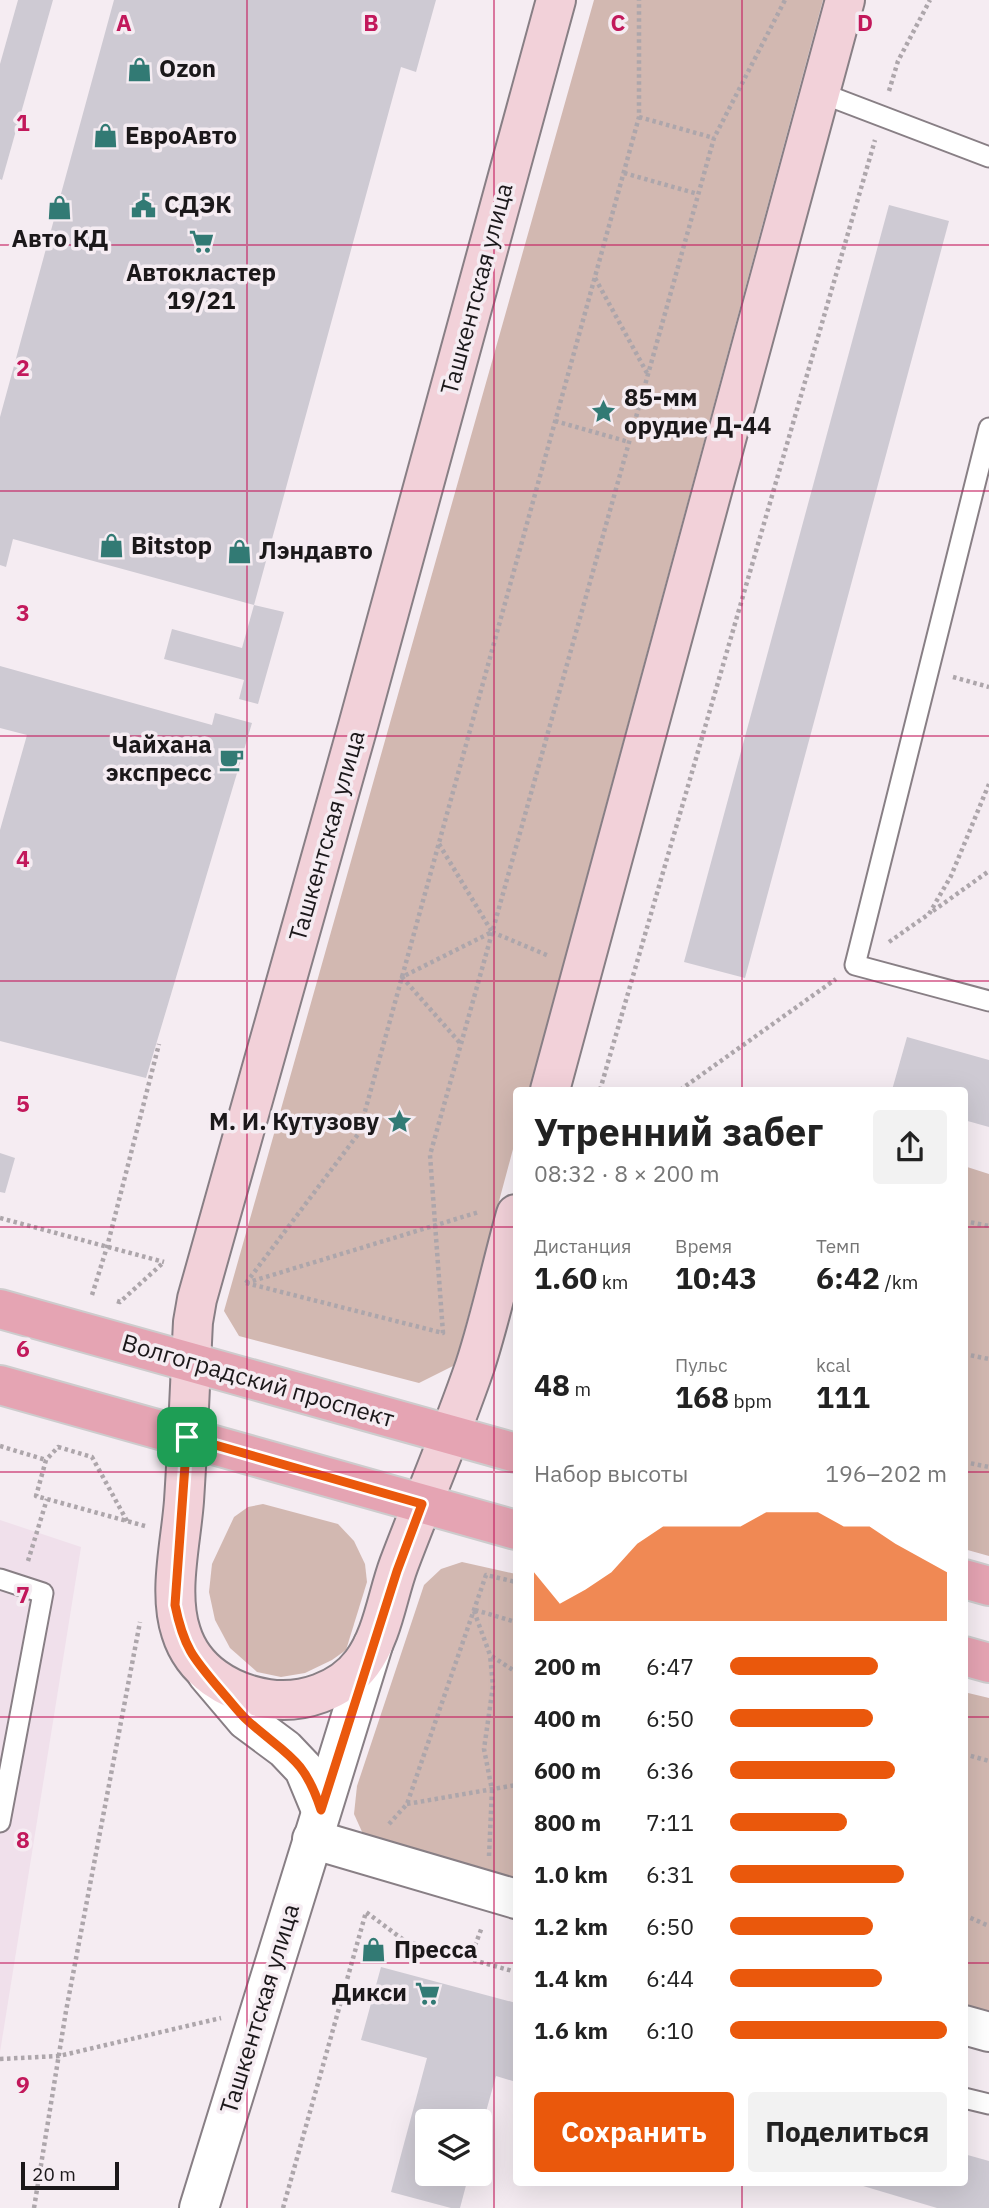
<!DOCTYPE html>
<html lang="ru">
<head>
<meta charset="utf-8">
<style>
	body { margin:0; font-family:"IBM Plex Sans",sans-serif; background:#f2f2f2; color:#222; height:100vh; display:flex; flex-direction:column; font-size:26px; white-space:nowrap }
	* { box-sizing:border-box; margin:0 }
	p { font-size:23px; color:#767676 }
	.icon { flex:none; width:38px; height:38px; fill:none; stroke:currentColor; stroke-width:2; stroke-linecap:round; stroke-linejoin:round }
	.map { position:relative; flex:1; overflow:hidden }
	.details { position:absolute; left:513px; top:1087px; width:455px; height:1099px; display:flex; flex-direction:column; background:#fff; border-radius:7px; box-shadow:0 7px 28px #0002 }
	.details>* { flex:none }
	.fabs { position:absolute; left:415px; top:2109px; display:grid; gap:14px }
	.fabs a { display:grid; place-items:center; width:77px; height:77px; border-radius:7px; background:#fff; box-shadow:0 7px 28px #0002; font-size:35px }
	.scale { position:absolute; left:21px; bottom:18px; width:98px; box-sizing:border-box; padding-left:7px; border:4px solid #1b181a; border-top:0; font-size:19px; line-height:24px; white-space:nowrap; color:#1b181a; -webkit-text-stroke:5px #f5ecf2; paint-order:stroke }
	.pin { position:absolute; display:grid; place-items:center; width:60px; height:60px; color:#fff; margin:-30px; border-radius:14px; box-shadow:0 4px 10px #0006 }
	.round { display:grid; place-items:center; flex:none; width:74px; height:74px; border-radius:7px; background:#f2f2f2 }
	.head { display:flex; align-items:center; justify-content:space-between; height:119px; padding:0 21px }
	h1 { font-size:38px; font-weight:700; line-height:52px }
	.metrics { display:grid; grid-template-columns:repeat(3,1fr); gap:10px; height:119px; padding:7px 21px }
	.metrics div { display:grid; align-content:center }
	.metrics b { font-size:30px; font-weight:700 }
	.metrics small { font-size:19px; font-weight:400 }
	.metrics p { font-size:19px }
	.chart { height:196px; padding:14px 21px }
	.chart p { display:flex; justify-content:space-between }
	.chart svg { width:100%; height:126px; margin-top:7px; fill:#ea580c; opacity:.7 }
	.button { display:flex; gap:14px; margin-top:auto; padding:14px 21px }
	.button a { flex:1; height:80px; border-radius:7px; background:#ea580c; color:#fff; font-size:28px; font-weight:700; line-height:80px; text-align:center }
	.button a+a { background:#f2f2f2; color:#222 }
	ul { padding:0 21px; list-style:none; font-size:23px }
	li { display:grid; grid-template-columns:112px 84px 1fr; align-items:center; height:52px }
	li i { height:18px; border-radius:9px; background:#ea580c }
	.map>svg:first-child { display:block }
</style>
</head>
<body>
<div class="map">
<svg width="989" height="2208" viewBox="0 0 989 2208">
	<rect width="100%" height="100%" fill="#f5ecf2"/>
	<path fill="#f0e0eb" d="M0,1520l81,27 -81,505z"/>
	<g fill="#d2b8b1">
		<path d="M594,0h229l-294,1090h-13v48l-61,227 -36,18 -180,-47 -15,-25z"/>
		<path d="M964,1166l25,8v382l-25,-7z"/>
		<path d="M263,1504l75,20 16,17 11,23 2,18 -21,68 -14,10 -27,13 -24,4 -24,-5 -27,-24 -15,-28 -6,-28 3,-28 22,-47 14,-10z"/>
		<path d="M462,1562l54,12v309l-153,-49 -9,-20 3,-28 67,-201 17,-16z"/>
		<path d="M964,1692l25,6v317l-25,-7z"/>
	</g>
	<g fill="#cecad3">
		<path d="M18,0h35l-51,180 -2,-1v-115z"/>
		<path d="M114,0h322l-20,72 -15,-5 -147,538 -241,-66 -7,28 -6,-2v-148z"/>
		<path d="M889,205l60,16 -204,757 -61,-16z"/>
		<path d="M254,605l30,7 -26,92 -19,-5 5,-19 -80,-21 8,-30 70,19z"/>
		<path d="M0,666l212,59 3,-12 37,10 -106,355 -146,-37v-211l27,-95 -27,-7z"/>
		<path d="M907,1037l82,23v67l-25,-7v-30h-72z"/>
		<path d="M0,1153l15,5 -10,35 -5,-1z"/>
		<path d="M381,1967l135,36v79l-20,-6 -16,57v-12h-53v53h42l-9,34h-9l-60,-16 36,-134 -66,-18z"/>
		<path d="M964,2154l25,7v47h-52l-84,-25 111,-1z"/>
	</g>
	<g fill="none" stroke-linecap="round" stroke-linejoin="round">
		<defs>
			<g id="service">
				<path d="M821,93l168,64"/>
				<path d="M989,428l-134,537 134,36"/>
				<path d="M0,1579l43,14 -43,229"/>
				<path d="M964,2098l25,6"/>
			</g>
			<g id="minor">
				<path d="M312,1839l204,60"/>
				<path d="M964,2025l25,7"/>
			</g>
			<g id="tertiary">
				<path d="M207,1674l39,46 39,29 19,20 17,41"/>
				<path d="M199,2208l174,-563"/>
			</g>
			<g id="secondary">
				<path d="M550,1090l295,-1090"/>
				<path d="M516,1214c-14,50 -25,103 -41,152 -23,67 -51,132 -76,198 -12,32 -16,71 -37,99 -21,28 -60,41 -94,36 -39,-6 -75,-28 -87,-67 -13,-39 0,-90 3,-131 4,-60 6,-120 9,-179l4,-23 161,-573 198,-726"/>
			</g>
			<g id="primary">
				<path d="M0,1309l516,144"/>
				<path d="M0,1385l516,145"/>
				<path d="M964,1579l25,7"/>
				<path d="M964,1656l25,7"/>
			</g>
		</defs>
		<use href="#service" stroke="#887f85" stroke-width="23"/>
		<use href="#minor" stroke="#887f85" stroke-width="42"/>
		<use href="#tertiary" stroke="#887f85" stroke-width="42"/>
		<use href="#secondary" stroke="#887f85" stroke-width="42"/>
		<use href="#primary" stroke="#cdcccd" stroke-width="42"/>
		<g stroke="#ada6ab" stroke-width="4.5" stroke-dasharray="3.5 3.5" stroke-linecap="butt">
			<path d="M889,91l9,-30 32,-61"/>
			<path d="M639,117l75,21"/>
			<path d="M624,173l74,21"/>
			<path d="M595,278l52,95"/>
			<path d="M555,421l74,21"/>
			<path d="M953,677l36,10"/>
			<path d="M439,844l53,88 -90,45 58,66"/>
			<path d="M933,911l56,-40"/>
			<path d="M492,932l57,24"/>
			<path d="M889,942l40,-28 22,-38 38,-92"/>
			<path d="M600,1090l275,-950"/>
			<path d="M680,1090l156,-111"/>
			<path d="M0,1218l164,44"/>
			<path d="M964,1221l25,5"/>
			<path d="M246,1283l197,50 -13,-178 284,-1017 71,-138"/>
			<path d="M246,1283l113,-150 280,-1016v-117"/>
			<path d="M246,1283l233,-71"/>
			<path d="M92,1295l15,-48 52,-203"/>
			<path d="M117,1301l3,1 44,-40"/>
			<path d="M964,1354l25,5"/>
			<path d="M0,1446l46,14"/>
			<path d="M964,1462l25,5"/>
			<path d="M127,1521l-35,-64 -34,-10 -12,13 -10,36 109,30"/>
			<path d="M28,1561l19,-62"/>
			<path d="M475,1610l41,12"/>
			<path d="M474,1611l16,44 26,17"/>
			<path d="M964,1754l25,7"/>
			<path d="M407,1804l109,-19"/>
			<path d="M389,1824l18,-20 79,-229 30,7"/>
			<path d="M489,1856l3,-66 -8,-41 9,-63 -3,-31"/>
			<path d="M964,1915l25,11"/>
			<path d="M470,1959l12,-32"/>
			<path d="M0,2059l59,-3 162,-38"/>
			<path d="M34,2208l32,-197 74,-389"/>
			<path d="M283,2208l83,-296 39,29 111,31"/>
		</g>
		<use href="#service" stroke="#fff" stroke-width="19"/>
		<use href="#minor" stroke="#fff" stroke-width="38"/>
		<use href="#tertiary" stroke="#fff" stroke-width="38"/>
		<use href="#secondary" stroke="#f2d1d9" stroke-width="38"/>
		<use href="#primary" stroke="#e5a4b3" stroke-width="38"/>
	</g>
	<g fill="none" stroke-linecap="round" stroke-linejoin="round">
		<defs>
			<path id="route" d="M187,1437l235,67 -25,67 -76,239c-17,-53 -35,-55 -73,-89 -9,-8 -17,-19 -25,-28 -29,-34 -39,-44 -48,-88z"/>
		</defs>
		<use href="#route" stroke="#fff" stroke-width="14"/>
		<use href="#route" stroke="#ea580c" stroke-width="9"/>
	</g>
	<path fill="none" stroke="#c2185b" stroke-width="2" stroke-opacity="0.55" d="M247,0v2208M494,0v2208M742,0v1090M0,245h989M0,491h989M0,736h989M0,981h989M0,1227h516M964,1227h25M0,1472h516M964,1472h25M0,1717h516M964,1717h25M0,1963h516M964,1963h25M742,2182v26"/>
	<defs>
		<symbol id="shop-bare" viewBox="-9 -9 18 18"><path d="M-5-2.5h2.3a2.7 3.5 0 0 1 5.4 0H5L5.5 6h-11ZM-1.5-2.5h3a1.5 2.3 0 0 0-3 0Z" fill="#327a74" stroke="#f5ecf2" stroke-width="2.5" paint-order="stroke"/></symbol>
		<symbol id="civic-bare" viewBox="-9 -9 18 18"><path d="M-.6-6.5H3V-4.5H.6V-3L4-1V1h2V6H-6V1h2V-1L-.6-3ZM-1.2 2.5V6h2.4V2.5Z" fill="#327a74" stroke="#f5ecf2" stroke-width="2.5" paint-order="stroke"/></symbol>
		<symbol id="supermarket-bare" viewBox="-9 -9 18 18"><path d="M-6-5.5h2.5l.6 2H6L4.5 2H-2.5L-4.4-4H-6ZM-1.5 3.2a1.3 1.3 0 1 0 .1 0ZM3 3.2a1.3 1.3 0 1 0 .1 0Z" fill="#327a74" stroke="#f5ecf2" stroke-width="2.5" paint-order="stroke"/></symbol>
		<symbol id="sight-bare" viewBox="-9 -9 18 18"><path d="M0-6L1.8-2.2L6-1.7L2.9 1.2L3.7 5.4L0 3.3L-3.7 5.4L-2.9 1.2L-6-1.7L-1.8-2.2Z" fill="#327a74" stroke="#f5ecf2" stroke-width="2.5" paint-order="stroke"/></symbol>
		<symbol id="cafe-bare" viewBox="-9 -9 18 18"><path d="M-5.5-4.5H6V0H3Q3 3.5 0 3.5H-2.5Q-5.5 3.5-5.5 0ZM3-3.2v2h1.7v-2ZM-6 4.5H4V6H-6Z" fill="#327a74" stroke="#f5ecf2" stroke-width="2.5" paint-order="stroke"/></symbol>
	</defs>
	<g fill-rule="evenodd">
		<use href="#shop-bare" x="122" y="52" width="35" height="35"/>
		<use href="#shop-bare" x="88" y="118" width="35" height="35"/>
		<use href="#civic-bare" x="126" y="188" width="35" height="35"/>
		<use href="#shop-bare" x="42" y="190" width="35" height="35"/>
		<use href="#supermarket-bare" x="184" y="224" width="35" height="35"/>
		<use href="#sight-bare" x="586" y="394" width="35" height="35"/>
		<use href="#shop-bare" x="94" y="528" width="35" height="35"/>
		<use href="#shop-bare" x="222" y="534" width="35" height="35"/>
		<use href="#cafe-bare" x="214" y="742" width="35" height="35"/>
		<use href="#sight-bare" x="382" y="1104" width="35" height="35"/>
		<use href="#shop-bare" x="356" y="1932" width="35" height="35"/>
		<use href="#supermarket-bare" x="410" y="1976" width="35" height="35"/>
	</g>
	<g text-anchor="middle" stroke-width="7" stroke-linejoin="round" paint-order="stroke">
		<g font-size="24" font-weight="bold" fill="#1b181a" stroke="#f5ecf2" text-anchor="start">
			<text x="159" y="77">Ozon</text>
			<text x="125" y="144">ЕвроАвто</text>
			<text x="164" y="213">СДЭК</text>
			<text x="60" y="247" text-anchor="middle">Авто КД</text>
			<text x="201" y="281" text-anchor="middle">Автокластер<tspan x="201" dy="28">19/21</tspan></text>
			<text x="624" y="406">85-мм<tspan x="624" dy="28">орудие Д-44</tspan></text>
			<text x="131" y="554">Bitstop</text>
			<text x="259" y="559">Лэндавто</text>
			<text x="212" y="753" text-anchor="end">Чайхана<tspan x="212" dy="28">экспресс</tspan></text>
			<text x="379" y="1130" text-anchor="end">М. И. Кутузову</text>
			<text x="394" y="1958">Пресса</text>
			<text x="407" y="2001" text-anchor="end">Дикси</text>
		</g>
		<g font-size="24" fill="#1b181a" stroke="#f5ecf2">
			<text transform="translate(477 289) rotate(-75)" y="8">Ташкентская улица</text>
			<text transform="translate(327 836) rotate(-74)" y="8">Ташкентская улица</text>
			<text transform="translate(258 1381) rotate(16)" y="8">Волгоградский проспект</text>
			<text transform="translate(260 2009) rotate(-73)" y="8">Ташкентская улица</text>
		</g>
	</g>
	<g font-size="23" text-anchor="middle" font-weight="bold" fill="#c2185b" stroke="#f5ecf2" stroke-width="7" stroke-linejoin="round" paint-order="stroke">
		<text x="124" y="31">A</text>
		<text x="371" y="31">B</text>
		<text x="618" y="31">C</text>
		<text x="865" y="31">D</text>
		<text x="23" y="131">1</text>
		<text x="23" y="376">2</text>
		<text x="23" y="621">3</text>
		<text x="23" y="867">4</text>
		<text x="23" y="1112">5</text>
		<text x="23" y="1357">6</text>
		<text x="23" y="1603">7</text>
		<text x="23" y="1848">8</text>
		<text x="23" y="2093">9</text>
	</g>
</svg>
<div class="fabs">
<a><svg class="icon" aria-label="layers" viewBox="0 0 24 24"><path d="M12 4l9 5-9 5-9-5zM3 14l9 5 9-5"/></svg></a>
</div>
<div class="scale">20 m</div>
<div class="pin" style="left:187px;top:1437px;background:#1e9e55"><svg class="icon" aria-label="arrive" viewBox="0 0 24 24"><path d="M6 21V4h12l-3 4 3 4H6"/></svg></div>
<section class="details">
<div class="head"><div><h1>Утренний забег</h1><p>08:32 · 8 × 200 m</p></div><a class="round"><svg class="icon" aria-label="share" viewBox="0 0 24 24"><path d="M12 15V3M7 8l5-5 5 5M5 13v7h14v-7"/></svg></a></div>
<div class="metrics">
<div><p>Дистанция</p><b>1.60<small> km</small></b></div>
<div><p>Время</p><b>10:43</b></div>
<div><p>Темп</p><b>6:42<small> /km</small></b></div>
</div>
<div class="metrics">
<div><b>48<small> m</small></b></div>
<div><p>Пульс</p><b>168<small> bpm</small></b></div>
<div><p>kcal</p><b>111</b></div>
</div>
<div class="chart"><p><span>Набор высоты</span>196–202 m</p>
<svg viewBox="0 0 160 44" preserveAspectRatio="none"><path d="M0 44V27L10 38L20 33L30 27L40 17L50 11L60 11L70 11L80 11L90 6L100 6L110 6L120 11L130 11L140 17L150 22L160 27V44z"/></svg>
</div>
<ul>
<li><b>200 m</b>6:47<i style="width:68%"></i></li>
<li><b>400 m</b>6:50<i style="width:66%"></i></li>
<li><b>600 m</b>6:36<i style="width:76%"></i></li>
<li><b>800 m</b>7:11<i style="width:54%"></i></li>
<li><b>1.0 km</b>6:31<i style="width:80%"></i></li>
<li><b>1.2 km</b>6:50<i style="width:66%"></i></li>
<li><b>1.4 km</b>6:44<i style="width:70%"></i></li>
<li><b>1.6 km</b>6:10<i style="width:100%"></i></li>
</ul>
<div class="button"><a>Сохранить</a><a>Поделиться</a></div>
</section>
</div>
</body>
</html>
